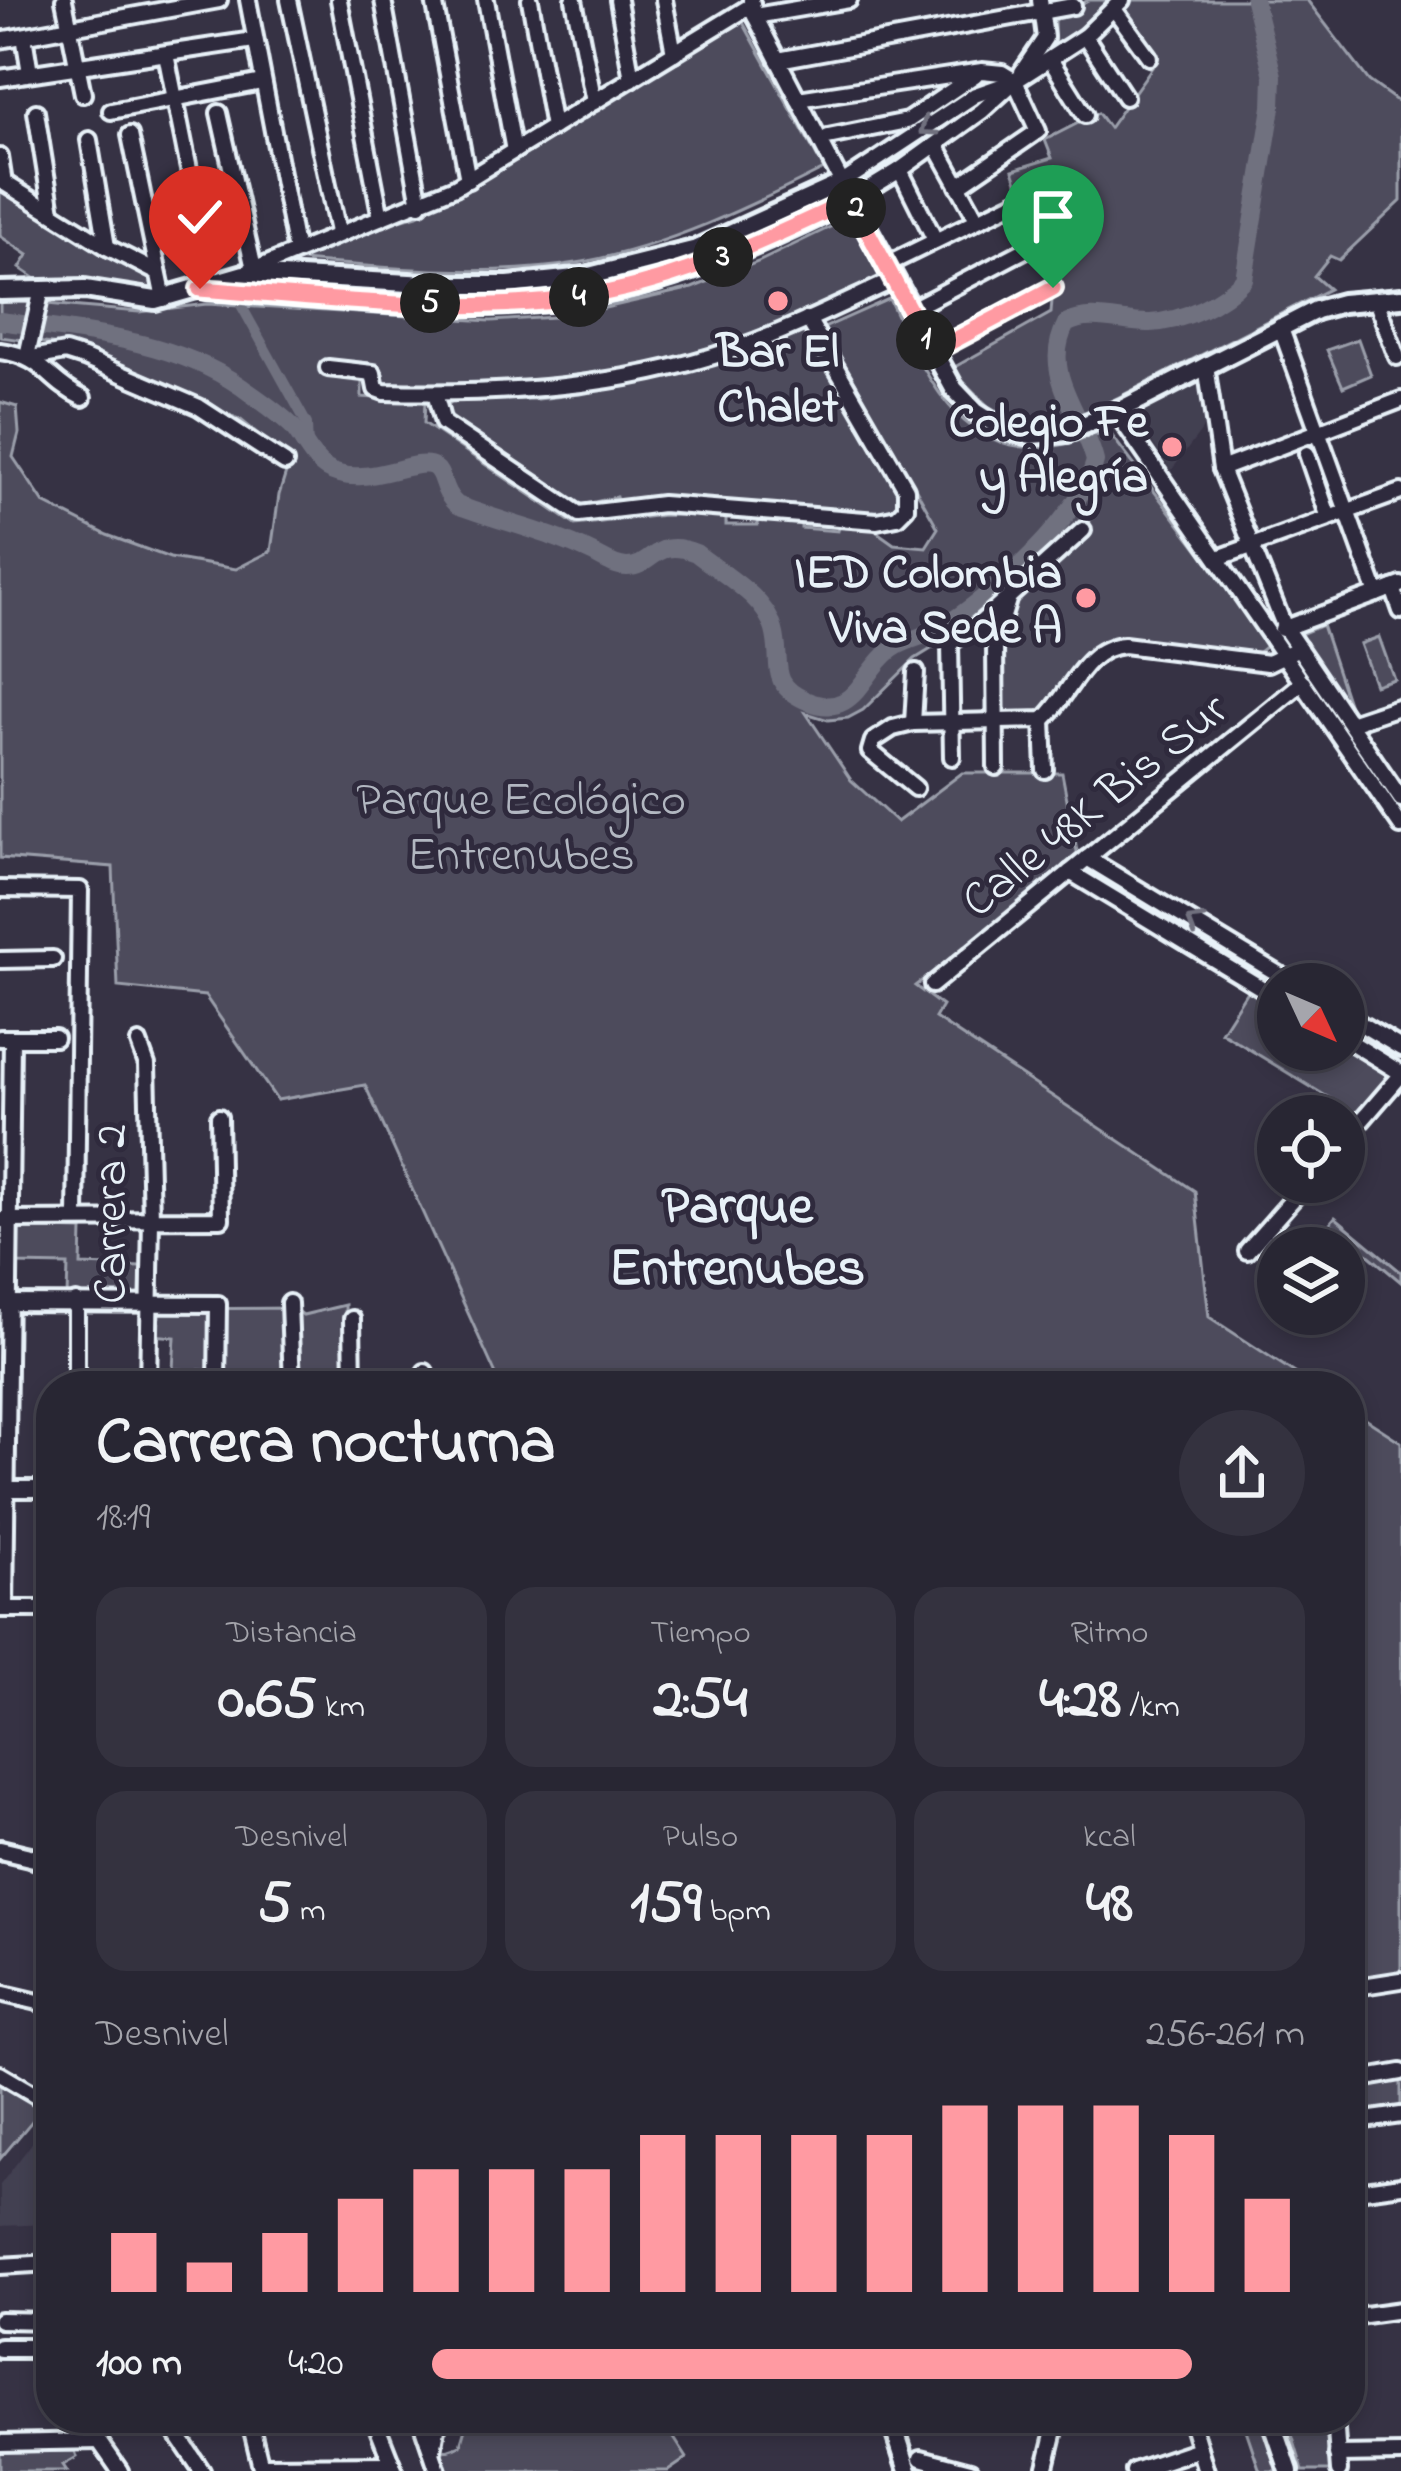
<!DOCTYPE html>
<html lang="es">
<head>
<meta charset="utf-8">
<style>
	body { margin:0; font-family:"Indie Flower",sans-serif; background:#34323f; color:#f1f3f6; height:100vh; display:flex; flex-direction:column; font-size:45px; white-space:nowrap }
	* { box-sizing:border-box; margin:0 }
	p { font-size:39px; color:#a5a5ac }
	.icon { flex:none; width:66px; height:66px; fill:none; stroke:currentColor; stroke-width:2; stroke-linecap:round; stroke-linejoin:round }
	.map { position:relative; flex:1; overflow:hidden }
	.drawer { position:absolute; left:36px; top:1371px; width:1329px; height:1062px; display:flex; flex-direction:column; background:#282633; border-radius:48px; box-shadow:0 6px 18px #0003,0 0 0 3px #44434e }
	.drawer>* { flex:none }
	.needle { width:78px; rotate:134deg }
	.controls { position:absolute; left:1257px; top:963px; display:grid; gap:24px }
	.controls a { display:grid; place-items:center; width:108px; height:108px; border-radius:50%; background:#282633; box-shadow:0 6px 18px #0003,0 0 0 3px #44434e; font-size:60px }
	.pin { position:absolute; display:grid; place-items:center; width:102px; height:102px; color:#fff; margin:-123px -51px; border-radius:50% 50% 50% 0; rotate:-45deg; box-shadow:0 0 12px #0007 }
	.pin .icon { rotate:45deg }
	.km { position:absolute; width:60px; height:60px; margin:-30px; border-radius:50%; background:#222; color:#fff; font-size:33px; line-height:60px; text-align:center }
	.round { display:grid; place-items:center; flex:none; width:126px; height:126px; border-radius:63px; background:#34323f }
	.headline { display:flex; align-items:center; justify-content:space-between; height:204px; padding:0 60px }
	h1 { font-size:66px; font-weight:800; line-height:90px }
	.stats { display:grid; grid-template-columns:repeat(3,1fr); gap:18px; height:204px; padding:12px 60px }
	.stats div { display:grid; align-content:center; border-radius:30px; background:#34323f; text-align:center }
	.stats b { font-size:60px; font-weight:800 }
	.stats small { font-size:33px; font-weight:400 }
	.stats p { font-size:33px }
	.chart { height:336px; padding:24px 60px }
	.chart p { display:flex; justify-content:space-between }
	.chart svg { width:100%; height:216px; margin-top:12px; stroke:#ff9aa2; stroke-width:6 }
	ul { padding:0 60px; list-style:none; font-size:39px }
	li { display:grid; grid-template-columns:192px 144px 1fr; align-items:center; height:90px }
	li i { height:30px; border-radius:15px; background:#ff9aa2 }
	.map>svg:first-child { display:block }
</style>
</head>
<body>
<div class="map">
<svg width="1401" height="2471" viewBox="0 0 1401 2471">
	<rect width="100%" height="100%" fill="#363244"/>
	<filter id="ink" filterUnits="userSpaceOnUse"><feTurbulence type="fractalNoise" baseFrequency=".00833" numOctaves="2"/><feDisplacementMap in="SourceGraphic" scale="24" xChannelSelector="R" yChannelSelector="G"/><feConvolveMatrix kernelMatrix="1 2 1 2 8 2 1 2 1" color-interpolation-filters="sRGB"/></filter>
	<g filter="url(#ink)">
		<g fill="#433f51">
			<path d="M1200,380l8,42 -37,49 -34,-51 15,-17z"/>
			<path d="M51,2118v106l-51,2v-41z"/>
		</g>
		<g fill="#4d4b5c" stroke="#9a9eaa" stroke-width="3">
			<path d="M1088,0h219l62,81 32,23v97l-62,59 -9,-4 -16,20 15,13 -247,127 -57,4 -18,-4 -18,-9 -38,-38 100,-56 2,-26 -40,-117 39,-12 -7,-18 53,-27 11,15 46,-65 -30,-42 -9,6 -12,-14 -49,38 -1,-31z"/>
			<path d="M740,17l84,152c-77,39 -156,77 -241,93 -97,17 -198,5 -295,-2l45,-21 84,-24 70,-39z"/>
			<path d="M0,190l99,61 48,22 7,11 -1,9 -63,-13 -51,1 -19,-13 8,-13 -28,-19z"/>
			<path d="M849,218l31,60c-51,23 -101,48 -153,66 -98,35 -199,42 -302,45v-5l-45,-1 -3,-19 -45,-4 -3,17 33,3v17l63,4 -1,22 151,102 89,-10 62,1v9h32l1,-7 42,3v7l37,3 2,-7 30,3 24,17 32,3 12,-19 -114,-200 65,-29c35,71 68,162 166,147 18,-3 36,-10 54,-14l161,211 -17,14 -144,-19 -61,70 -10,6h-37l2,-69 -23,-26 -65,40 -52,51 -15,8 -20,2 -22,-7 45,67 46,42 65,-49h100l16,84 -163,129 27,20 -7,12 260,173 14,126 106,69h-814l-136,-301 -88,15 -72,-104 -87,-9 -5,-120 -113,-9v-456l17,5 2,26 -6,24 31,46 63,32 63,23 66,11 35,-18 8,-56 11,-35 -49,-40 -144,-65 -31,-9 -66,-9v-37l139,12 68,-8 284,17 79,-5 122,-28 66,-26z"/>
			<path d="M803,332l97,159c0,16 -10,21 -25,24l-191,-16 -66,5 -2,-7 -38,9 -123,-83 -8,-6 -2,-9 8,-8 85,-1 42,-5 100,-20z"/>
			<path d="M1358,339l13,36 -28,12 -16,-37z"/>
			<path d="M1322,625l28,84 -52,-74z"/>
			<path d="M1379,637l15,42 -19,6 -15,-41z"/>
			<path d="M1092,866l193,118h-7v7l-193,-116z"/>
			<path d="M1249,988l29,18v44l66,-3 46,28 -33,40 -136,-83z"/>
			<path d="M1335,1217l66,55v10l-71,-59z"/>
			<path d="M17,1228l65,2 -1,35 60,2 -1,32 -73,-2 1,-32 -52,-1z"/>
			<path d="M345,1305l1,81h-126l-1,-15 -46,-2 2,-32 -23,-2 3,-26 139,-1 9,7z"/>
			<path d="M1350,1409l51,33v531l-51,4z"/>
			<path d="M1401,2077v32l-51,6v-27z"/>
			<path d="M0,2082l43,26 -43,51z"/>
			<path d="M469,2418h192l26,40 -19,13h-230l-6,-16 29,-10z"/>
			<path d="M1242,2418h20l18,53h-20z"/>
			<path d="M1287,2418h45l2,53h-31z"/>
			<path d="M75,2451l2,6 -14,8 4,6h-67v-19z"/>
		</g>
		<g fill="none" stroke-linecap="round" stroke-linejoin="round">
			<path stroke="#70717f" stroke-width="10" d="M241,305l66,119 1,25"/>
			<path stroke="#70717f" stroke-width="18" d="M0,321c79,11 173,18 240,65 17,12 37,25 52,40 12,14 19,33 35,43 37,22 90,-14 107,-2 11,7 6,23 23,38 45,17 92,27 135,48 10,5 23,14 35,14 27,0 27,-31 69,-14 26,21 69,43 78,77 9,32 -7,53 31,70 50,22 55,-26 86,-50 14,-11 34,-13 50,-22 51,-31 139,-110 154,-167 -11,-47 -56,-86 -29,-137 26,-14 57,0 84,-1 34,-2 71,-20 94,-44l28,-172 1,-31 -19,-76"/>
			<defs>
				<g id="minor">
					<path d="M64,0l19,94"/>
					<path d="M248,0l48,252"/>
					<path d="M289,0l49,232"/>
					<path d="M339,0l42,218"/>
					<path d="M383,0l37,204"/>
					<path d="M434,0l34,180"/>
					<path d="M486,0l28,151"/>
					<path d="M530,0l23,127"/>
					<path d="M574,0l20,102"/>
					<path d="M618,0l14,79"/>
					<path d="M664,0l10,53"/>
					<path d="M751,0l4,16 87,167 133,-88 40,-14"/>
					<path d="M1114,9l35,48"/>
					<path d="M755,16l94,-16"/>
					<path d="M24,36l6,37"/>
					<path d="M1085,36l40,61"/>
					<path d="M0,40l219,-40"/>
					<path d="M166,54l46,231"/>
					<path d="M1050,59l35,56"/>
					<path d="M778,60l295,-54"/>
					<path d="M1022,72l23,-34 -5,-38"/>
					<path d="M0,78l254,-38"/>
					<path d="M798,99l184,-28 20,2 13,8"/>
					<path d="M111,111l151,-29"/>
					<path d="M36,112l16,100"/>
					<path d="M219,113l35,156"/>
					<path d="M130,135l34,164"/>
					<path d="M828,137l79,-16 68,-46"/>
					<path d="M89,140l18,107"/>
					<path d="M936,145l41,74"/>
					<path d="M0,157l4,26"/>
					<path d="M900,170l35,70"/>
					<path d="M0,180l107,67 51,26"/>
					<path d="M958,186l80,-55 -23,-50"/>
					<path d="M851,200l49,-30 82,-59 33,-30 70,-45 37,-36"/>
					<path d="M886,265l131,-64"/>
					<path d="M248,272l207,-85 297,-182"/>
					<path d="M1376,300l21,57"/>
					<path d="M910,310l126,-66"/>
					<path d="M1280,326l97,268"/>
					<path d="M0,351c46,6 45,29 83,47"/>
					<path d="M932,351l121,-63"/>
					<path d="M27,356l15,-67"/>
					<path d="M32,358l33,-6 19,6 115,49 86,56"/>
					<path d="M1206,365l15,104 64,159 116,171"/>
					<path d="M328,368l45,5 3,16 8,3c117,3 236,-4 348,-42 56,-19 109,-46 162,-70"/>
					<path d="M435,393l8,30 136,91 83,-10 215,17 20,-4 9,-9v-19l-98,-170"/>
					<path d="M1116,412l285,414"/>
					<path d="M1307,454l22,64"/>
					<path d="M1221,469l180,-69"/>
					<path d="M1218,558l183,-66"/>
					<path d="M1393,588l8,23"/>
					<path d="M978,625l17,18 1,124"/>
					<path d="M1282,629l119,-44"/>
					<path d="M995,643l13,-43"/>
					<path d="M1043,720l2,50"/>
					<path d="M913,723l3,-51"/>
					<path d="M1350,723l51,-17"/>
					<path d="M952,757l-2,-114 28,-18 105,-95"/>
					<path d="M915,788l-45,-37 3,-10 20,-13 20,-5 130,-3c28,-25 39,-72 81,-75l144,18 31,-15"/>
					<path d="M1087,858l208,126"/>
					<path d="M1070,872l208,126"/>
					<path d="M0,889l80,1 -4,329"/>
					<path d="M0,960l53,-1"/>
					<path d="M932,985l371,-303"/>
					<path d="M1344,1014l57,34"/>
					<path d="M0,1038h55"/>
					<path d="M1344,1038l57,35"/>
					<path d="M139,1043l8,22 4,154 -3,167"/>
					<path d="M1344,1141l57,-66"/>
					<path d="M0,1220l221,-1 -2,-102"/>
					<path d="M1247,1251l61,-69"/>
					<path d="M0,1303l218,1 -1,82"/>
					<path d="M289,1303l3,83"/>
					<path d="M352,1319l1,67"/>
					<path d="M76,1386v-84"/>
					<path d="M425,1386v-14"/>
					<path d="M2,1489h49"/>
					<path d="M0,1609h51"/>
					<path d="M5,1609l7,-571"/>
					<path d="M1350,1988l51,-8"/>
					<path d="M0,1993l51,12"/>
					<path d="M0,2074l51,30"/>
					<path d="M1350,2081l51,-9"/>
					<path d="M1350,2122l51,-7"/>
					<path d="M1350,2192l51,-7"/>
					<path d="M0,2266l51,-3"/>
					<path d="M1350,2317l51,-7"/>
					<path d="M0,2320l51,1"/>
					<path d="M92,2418l3,17 25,36"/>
					<path d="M166,2418l36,53"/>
					<path d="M249,2418l13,53"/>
					<path d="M374,2418l20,51"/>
					<path d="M420,2418l18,53"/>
					<path d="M1190,2418l16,53"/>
					<path d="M1335,2418l4,53"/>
					<path d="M0,2443l98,-2"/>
					<path d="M433,2450l6,-32"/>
					<path d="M1337,2455l64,-1"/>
					<path d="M921,2458l49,13"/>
					<path d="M261,2465l131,-1"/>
					<path d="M1045,2471l13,-53"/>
					<path d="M1134,2471l65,-22"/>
				</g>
				<g id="major">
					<path d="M207,289c127,9 260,28 386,6 90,-15 176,-55 258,-95"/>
					<path d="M0,291l85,-2 70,11 89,-26 202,11h62l77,-8 112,-28 145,-66 112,206 22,23 27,17 28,6 36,-3 55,-23 194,-99 26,-7 59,-5"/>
					<path d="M0,1850l51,12"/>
					<path d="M0,2348h51"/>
					<path d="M891,2418l17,53"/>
					<path d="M1271,2418l18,53"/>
				</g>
			</defs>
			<use href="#minor" stroke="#e8f1f8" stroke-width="22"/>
			<use href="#major" stroke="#e8f1f8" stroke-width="26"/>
			<use href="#minor" stroke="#2f2a3d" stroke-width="14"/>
			<use href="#major" stroke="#2f2a3d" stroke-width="16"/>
		</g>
		<defs><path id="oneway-chevron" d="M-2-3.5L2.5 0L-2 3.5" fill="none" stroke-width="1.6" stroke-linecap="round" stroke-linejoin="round" transform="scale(3)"/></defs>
		<g stroke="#70707e">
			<use href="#oneway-chevron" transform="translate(927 128) rotate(145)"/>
			<use href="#oneway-chevron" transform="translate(1195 923) rotate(-149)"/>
		</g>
	</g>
	<g fill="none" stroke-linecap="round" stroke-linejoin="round" filter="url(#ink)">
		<defs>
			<path id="route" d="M200,289c129,9 266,29 394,6 91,-16 174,-56 257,-95l81,152 121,-64"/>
		</defs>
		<use href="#route" stroke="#fff" stroke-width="24"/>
		<use href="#route" stroke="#ff9aa2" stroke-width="15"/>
	</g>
	<g fill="#ff9aa2" stroke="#2f2a3d" stroke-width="4.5">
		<circle cx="778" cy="301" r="12"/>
		<circle cx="1172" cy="447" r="12"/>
		<circle cx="1086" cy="598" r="12"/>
	</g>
	<g text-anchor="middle" stroke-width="10" stroke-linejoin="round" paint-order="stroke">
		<g font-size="48" font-weight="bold" fill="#e8f1f8" stroke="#2f2a3d" text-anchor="end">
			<text x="778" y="366" text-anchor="middle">Bar El<tspan x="778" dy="55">Chalet</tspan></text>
			<text x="1148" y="436">Colegio Fe<tspan x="1148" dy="55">y Alegría</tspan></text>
			<text x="1062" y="587">IED Colombia<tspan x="1062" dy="55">Viva Sede A</tspan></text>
		</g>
		<g font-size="48" fill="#b2b7c1" stroke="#2f2a3d">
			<text x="521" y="814">Parque Ecológico<tspan x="521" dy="55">Entrenubes</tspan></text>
		</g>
		<g font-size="48" fill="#e8f1f8" stroke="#2f2a3d">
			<text transform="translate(1093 803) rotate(-39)" y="17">Calle 48K Bis Sur</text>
			<text transform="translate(108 1214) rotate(-90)" y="17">Carrera 2</text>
		</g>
		<g font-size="54" font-weight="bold" fill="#e8f1f8" stroke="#2f2a3d">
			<text x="737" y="1222">Parque<tspan x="737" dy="62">Entrenubes</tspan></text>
		</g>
	</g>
</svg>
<div class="controls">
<a><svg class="needle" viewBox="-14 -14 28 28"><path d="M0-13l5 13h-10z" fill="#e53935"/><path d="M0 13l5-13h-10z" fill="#a5a5ac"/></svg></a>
<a><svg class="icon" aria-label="locate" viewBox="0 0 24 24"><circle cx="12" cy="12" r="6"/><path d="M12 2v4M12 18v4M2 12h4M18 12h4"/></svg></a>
<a><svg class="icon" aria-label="layers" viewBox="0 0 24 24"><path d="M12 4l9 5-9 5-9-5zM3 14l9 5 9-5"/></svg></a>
</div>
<div class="pin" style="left:1053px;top:288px;background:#1e9e55"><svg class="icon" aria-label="arrive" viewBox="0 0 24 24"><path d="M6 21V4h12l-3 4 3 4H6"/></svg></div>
<div class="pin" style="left:200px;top:289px;background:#d93025"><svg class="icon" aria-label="check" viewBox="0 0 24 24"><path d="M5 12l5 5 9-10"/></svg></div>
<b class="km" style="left:926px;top:340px">1</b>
<b class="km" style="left:856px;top:208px">2</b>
<b class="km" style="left:723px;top:257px">3</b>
<b class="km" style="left:579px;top:297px">4</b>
<b class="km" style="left:430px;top:303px">5</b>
<section class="drawer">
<div class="headline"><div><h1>Carrera nocturna</h1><p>18:19</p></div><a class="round"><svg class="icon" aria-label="share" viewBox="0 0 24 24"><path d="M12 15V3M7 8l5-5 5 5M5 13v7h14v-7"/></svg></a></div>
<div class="stats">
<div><p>Distancia</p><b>0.65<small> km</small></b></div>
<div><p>Tiempo</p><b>2:54</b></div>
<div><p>Ritmo</p><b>4:28<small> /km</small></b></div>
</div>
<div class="stats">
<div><p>Desnivel</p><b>5<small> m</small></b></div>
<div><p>Pulso</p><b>159<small> bpm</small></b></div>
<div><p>kcal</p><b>48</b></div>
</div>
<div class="chart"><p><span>Desnivel</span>256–261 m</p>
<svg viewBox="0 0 160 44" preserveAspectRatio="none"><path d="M5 44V32M15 44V38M25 44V32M35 44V25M45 44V19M55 44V19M65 44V19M75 44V12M85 44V12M95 44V12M105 44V12M115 44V6M125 44V6M135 44V6M145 44V12M155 44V25"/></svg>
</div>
<ul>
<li><b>100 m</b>4:20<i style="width:87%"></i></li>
</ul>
</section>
</div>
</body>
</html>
